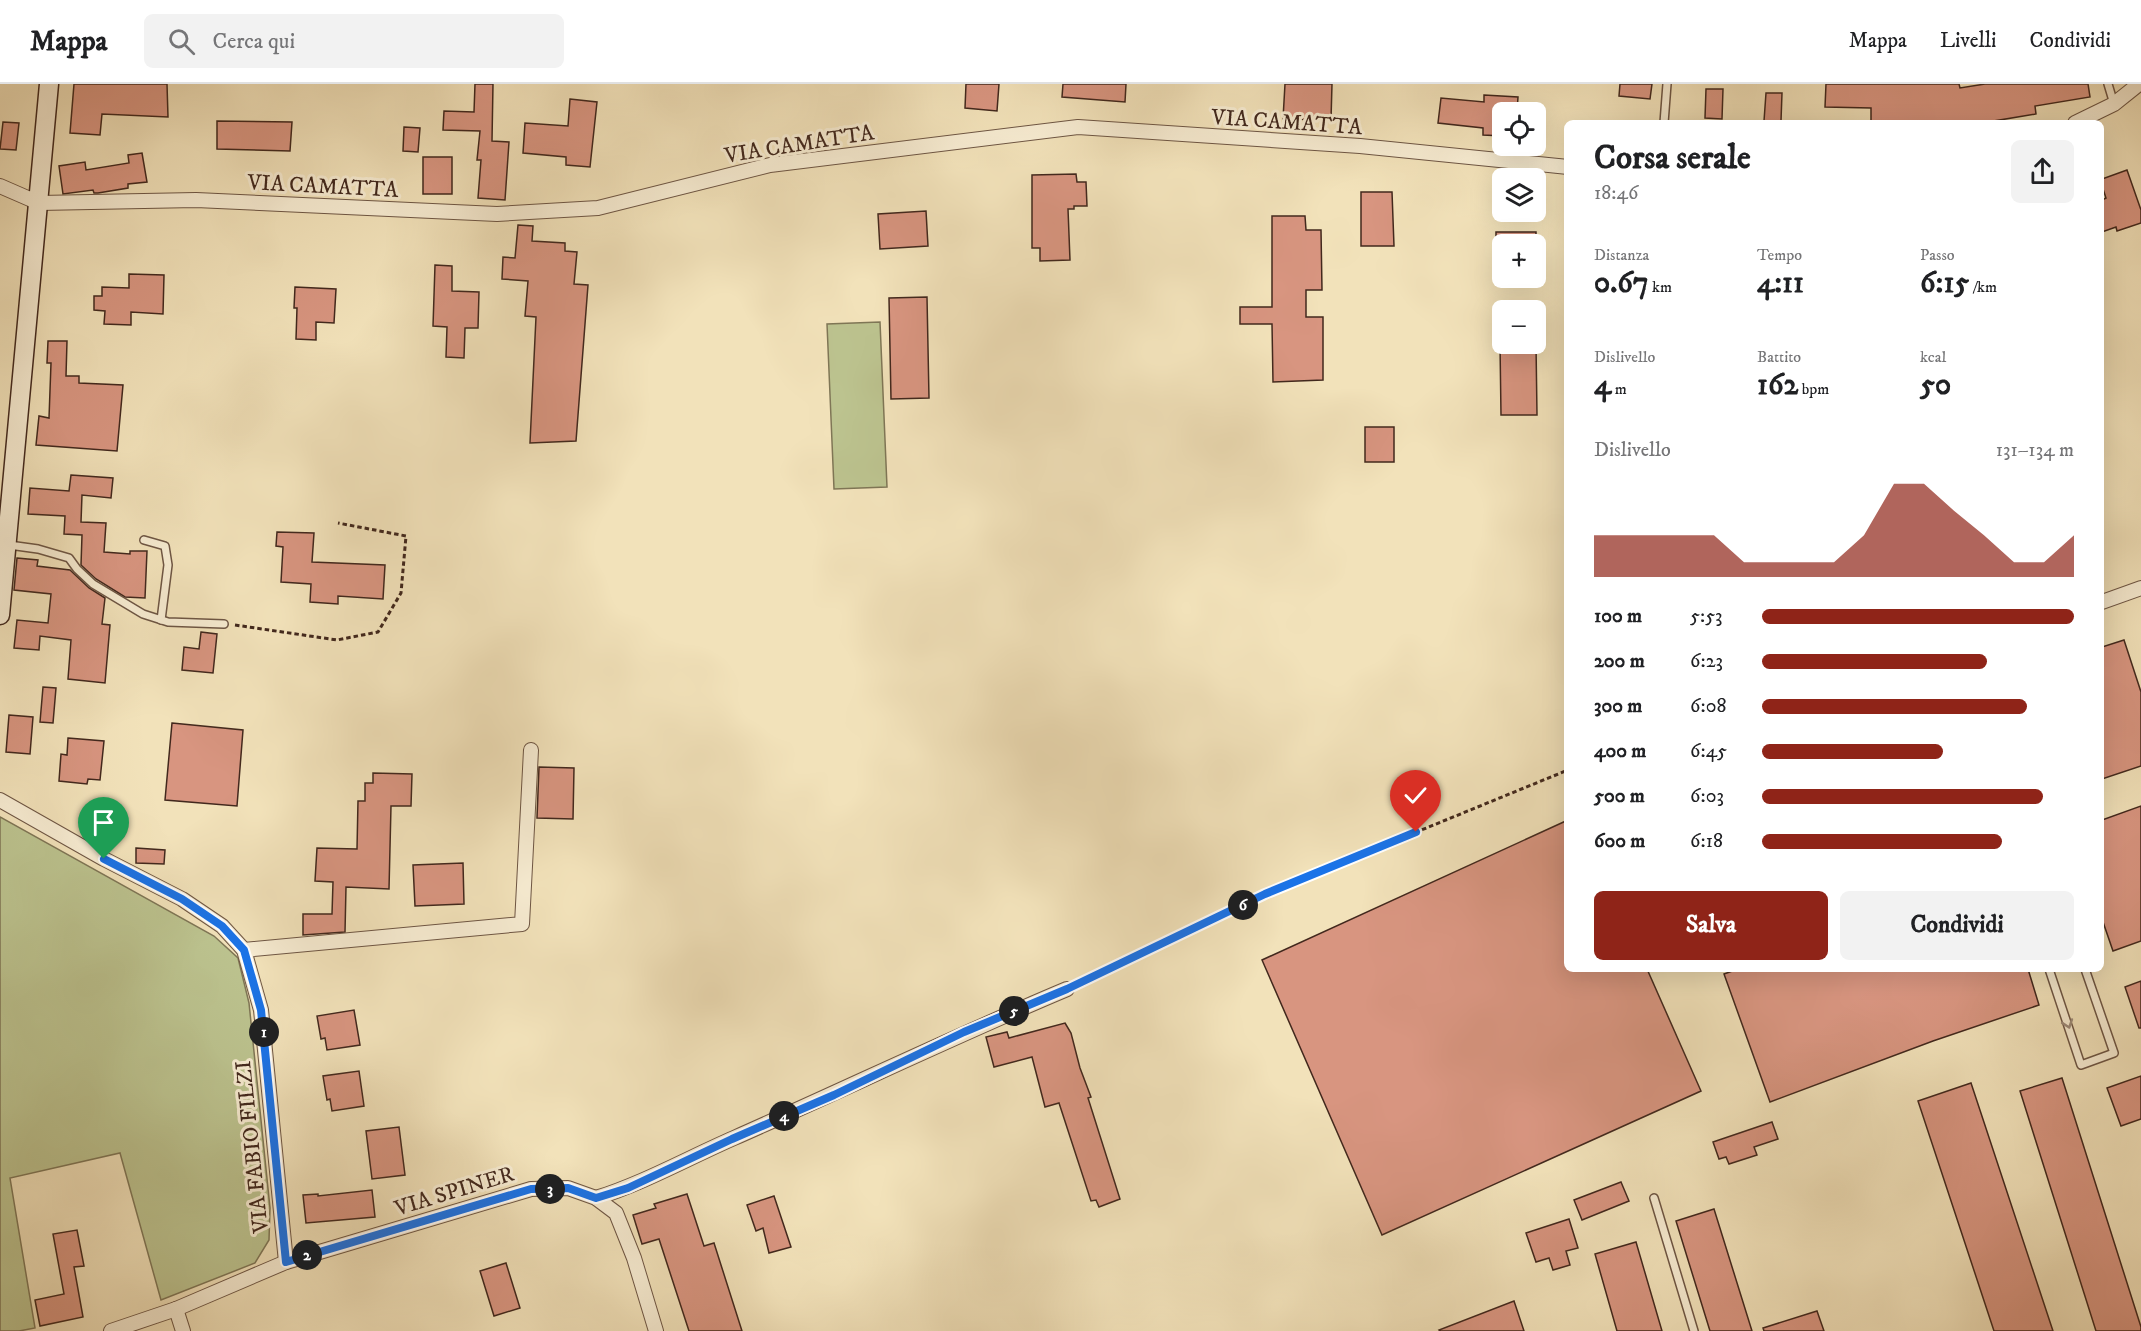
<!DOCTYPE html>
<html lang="it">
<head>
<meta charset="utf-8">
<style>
	body { margin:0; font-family:"IM FELL DW Pica",serif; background:#f2f2f2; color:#202124; height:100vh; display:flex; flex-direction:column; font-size:22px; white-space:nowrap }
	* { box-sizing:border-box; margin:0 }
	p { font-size:20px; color:#757577 }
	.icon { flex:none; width:33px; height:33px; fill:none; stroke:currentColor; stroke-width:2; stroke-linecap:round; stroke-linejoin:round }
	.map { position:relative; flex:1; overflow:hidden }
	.panel { position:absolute; left:1564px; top:36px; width:540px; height:852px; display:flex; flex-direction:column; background:#fff; border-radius:9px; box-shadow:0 6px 24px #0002 }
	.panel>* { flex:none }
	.tools { position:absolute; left:1492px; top:18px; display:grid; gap:12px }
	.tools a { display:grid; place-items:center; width:54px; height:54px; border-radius:9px; background:#fff; box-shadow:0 6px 24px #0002; font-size:30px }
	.pin { position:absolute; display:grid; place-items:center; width:51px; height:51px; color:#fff; margin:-62px -26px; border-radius:50% 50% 50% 0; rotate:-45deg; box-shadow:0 0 6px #0007 }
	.pin .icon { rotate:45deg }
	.km { position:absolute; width:30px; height:30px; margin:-15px; border-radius:50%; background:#222; color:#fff; font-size:16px; line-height:30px; text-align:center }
	.round { display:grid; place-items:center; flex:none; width:63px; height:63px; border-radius:9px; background:#f2f2f2 }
	.overview { display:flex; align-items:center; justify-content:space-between; height:102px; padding:0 30px }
	h1 { font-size:33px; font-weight:700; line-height:45px }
	.stats { display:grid; grid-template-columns:repeat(3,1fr); gap:9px; height:102px; padding:6px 30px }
	.stats div { display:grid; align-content:center }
	.stats b { font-size:30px; font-weight:700 }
	.stats small { font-size:16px; font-weight:400 }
	.stats p { font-size:16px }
	.chart { height:168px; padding:12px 30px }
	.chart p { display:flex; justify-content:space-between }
	.chart svg { width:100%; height:108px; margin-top:6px; fill:#8f2418; opacity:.7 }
	.primary-button { display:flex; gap:12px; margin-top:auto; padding:12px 30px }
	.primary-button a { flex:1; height:69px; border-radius:9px; background:#8f2418; color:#fff; font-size:24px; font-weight:700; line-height:69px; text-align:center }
	.primary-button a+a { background:#f2f2f2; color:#202124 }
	ul { padding:0 30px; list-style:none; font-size:20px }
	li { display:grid; grid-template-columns:96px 72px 1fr; align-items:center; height:45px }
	li i { height:15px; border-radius:8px; background:#8f2418 }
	header { display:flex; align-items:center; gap:36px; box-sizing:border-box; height:84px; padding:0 30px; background:#fff; border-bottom:2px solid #e0e0e0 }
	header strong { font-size:28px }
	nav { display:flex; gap:33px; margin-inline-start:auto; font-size:21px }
	.search { width:420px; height:54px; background:#f2f2f2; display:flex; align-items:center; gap:15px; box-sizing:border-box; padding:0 21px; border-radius:9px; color:#757577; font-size:22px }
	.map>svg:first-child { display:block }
</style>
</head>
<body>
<header>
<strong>Mappa</strong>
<div class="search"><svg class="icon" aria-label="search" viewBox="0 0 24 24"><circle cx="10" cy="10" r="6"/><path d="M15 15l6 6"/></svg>Cerca qui</div>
<nav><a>Mappa</a><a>Livelli</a><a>Condividi</a></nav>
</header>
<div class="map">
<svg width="2141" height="1247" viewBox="0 0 2141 1247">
	<rect width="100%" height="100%" fill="#f2e2ba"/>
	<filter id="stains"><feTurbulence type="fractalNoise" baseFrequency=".00333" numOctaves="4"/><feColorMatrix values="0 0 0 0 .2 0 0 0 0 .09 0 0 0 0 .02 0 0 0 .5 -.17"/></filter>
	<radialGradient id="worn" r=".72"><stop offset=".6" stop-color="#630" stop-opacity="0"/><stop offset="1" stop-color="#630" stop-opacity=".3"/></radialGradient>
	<g fill="#bcc38f" stroke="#7f7656" stroke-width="1.5">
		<path d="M880,238l7,165 -53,2 -7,-165z"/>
		<path d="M0,733l214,119 24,22 11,45 21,205 -1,32 -14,23 -94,37 -41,-147 -110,25 25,150 -16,3h-19z"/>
	</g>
	<g fill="#d89580" stroke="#42281d" stroke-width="1.5">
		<path d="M74,0h93l1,33 -66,-3 -2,21 -30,-2z"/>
		<path d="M475,0h18l-1,57 17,1 -4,58 -27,-2 3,-38h-4l3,-29 -37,-1 1,-19 30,1z"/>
		<path d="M966,0h33l-2,27 -32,-3z"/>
		<path d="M1063,0h63l-1,18 -63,-5z"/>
		<path d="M1285,0h47l-1,36 -48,-1z"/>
		<path d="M1620,0h32l-2,15 -31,-3z"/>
		<path d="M1826,0h133l1,4 25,-4h103l2,13 -55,9 1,8 -42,7v2h-123v-15l-46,-1z"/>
		<path d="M1706,5h17l-1,30 -17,-1z"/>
		<path d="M1766,9h16l-1,28h-17z"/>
		<path d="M1484,11l34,2 -1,15h-14v24l-20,-1v-7l-45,-5 3,-25 43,4z"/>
		<path d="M570,15l27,3 -7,65 -24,-2v-8l-43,-4 2,-30 43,3z"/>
		<path d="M217,37l75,1 -2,29 -73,-2z"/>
		<path d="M3,38l16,1 -3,27 -16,-1z"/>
		<path d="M404,43l16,1 -2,24 -15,-1z"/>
		<path d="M142,69l5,29 -19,2v4l-30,5h-4l-1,-3 -30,4 -4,-28 26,-4 1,8 43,-7 -1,-8z"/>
		<rect x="423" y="73" width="29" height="37"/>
		<path d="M2127,86l14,40v13l-24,8 -1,-4 -14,5v-32l4,-2 -4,-12v-7z"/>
		<path d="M1076,90l1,8h9l1,24h-13v3h-6l2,51 -30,1v-13h-8v-73z"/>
		<path d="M1361,108h31l2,54h-33z"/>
		<path d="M926,127l2,35 -48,3 -2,-35z"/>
		<path d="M1272,132h33l1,14h15l1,60h-16v27h17v63l-50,2 -1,-58h-32v-17h32z"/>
		<path d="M518,141l15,1 -1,15 33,2v8l12,1 -3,32 14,1 -12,156 -46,2 6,-126 -11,-1 3,-35 -26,-2 1,-22 12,1z"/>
		<rect x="1496" y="148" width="40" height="12"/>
		<path d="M435,181l17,1v25l27,1 -1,36h-13l-1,30 -18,-1 1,-30 -14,-1z"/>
		<path d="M129,190l35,1 -1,39 -32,-2v13l-27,-1 1,-13 -11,-1v-14h8v-9l27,1z"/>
		<path d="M295,203l41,2 -2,34 -18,-1v18l-20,-1 1,-31h-3z"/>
		<path d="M927,213l2,101 -38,1 -2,-101z"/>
		<path d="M48,257h19l-1,35h13v7l44,2 -6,66 -81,-6 3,-29 10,2 2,-55h-4z"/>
		<path d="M1500,260h36l1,71h-36z"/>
		<rect x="1365" y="343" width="29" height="35"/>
		<path d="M71,391l42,3 -2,20 -29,-3 -1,27 25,1 -2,29 26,2v-3h17l-2,47 -20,-1 -29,-18 -15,-14 1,-30 -18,-1 1,-18 -37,-2 2,-26 39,3z"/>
		<path d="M277,448l37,1 -2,29 73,3 -2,34 -45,-3v8l-28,-2 1,-18 -30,-2 2,-35 -7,-1z"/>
		<path d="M17,474l21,2 -1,6 33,4 19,18 16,10 -3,26 8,1 -5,58 -37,-4 3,-39 -31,-4 -1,14 -25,-2 3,-28 31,3 3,-29 -37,-4z"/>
		<path d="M201,548l16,2 -4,39 -31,-3 2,-23 15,2z"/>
		<path d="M2124,556l17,52v74l-39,13v-132z"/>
		<path d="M43,603l13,1 -3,35 -13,-1z"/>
		<path d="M9,631l24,2 -3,37 -24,-2z"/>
		<path d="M172,639l71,7 -6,76 -72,-6z"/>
		<path d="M68,654l36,3 -4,39 -12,-1 -1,5 -28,-3 2,-27 6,1z"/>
		<path d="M539,683l35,1 -1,51 -36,-1z"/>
		<path d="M373,689l39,1 -1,32h-20l-2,83 -43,-2 -1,45 -42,3v-21h29l1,-32 -18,-1 2,-33 40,1 1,-48h7v-18h8z"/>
		<path d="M2141,722v135l-28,10 -11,-32v-99z"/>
		<path d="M1568,736v149h79l54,122 -319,144 -120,-275z"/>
		<path d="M136,764l29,2 -1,14 -28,-1z"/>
		<path d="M463,779l1,41 -49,2 -2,-41z"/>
		<path d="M1738,885h290l11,36 -106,36 -163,61 -46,-128z"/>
		<path d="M2141,897v47h-2l-14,-41z"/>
		<path d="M354,926l6,35 -33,5 -2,-12 -4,1 -4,-23z"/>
		<path d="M1065,939l6,10 9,35 11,29 -3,1 32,101 -21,8 -3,-7 -5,1 -32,-98 -14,4 -13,-50 -38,10 -8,-30 21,-5 2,6z"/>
		<path d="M359,987l5,35 -32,5 -2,-12 -3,1 -4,-24z"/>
		<path d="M2141,992v43l-20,7 -14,-38z"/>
		<path d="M2062,994l79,249v4h-45l-76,-240z"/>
		<path d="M1971,999l82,248h-59l-76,-230z"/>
		<path d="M1772,1038l6,17 -24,8 3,8 -28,9 -3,-7 -7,2 -6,-17z"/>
		<path d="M399,1043l6,48 -33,4 -6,-48z"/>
		<path d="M1621,1098l8,19 -47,19 -8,-20z"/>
		<path d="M372,1106l3,27 -69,6 -3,-28 15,-1v2z"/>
		<path d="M687,1110l17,52 10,-3 28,88h-53l-30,-92 -17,5 -9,-29 23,-7 -2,-4z"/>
		<path d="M774,1112l17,51 -22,6 -6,-25 -7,3 -9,-26z"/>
		<path d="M1714,1125l38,122h-42l-34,-110z"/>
		<path d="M1569,1135l9,29 -12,3 4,14 -17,5 -4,-12 -13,4 -10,-29z"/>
		<path d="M77,1146l7,36 -10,1 9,50 -43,9 -5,-26 29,-6 -11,-60z"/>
		<path d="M1636,1158l26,89h-45l-22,-77z"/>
		<path d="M506,1179l14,45 -26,8 -14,-45z"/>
		<path d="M1514,1217l10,30h-84l-1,-1z"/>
		<path d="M1817,1227l7,20h-60l-1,-3z"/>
	</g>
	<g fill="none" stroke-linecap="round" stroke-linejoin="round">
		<defs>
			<g id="lane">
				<path d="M2108,0l6,20"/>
				<path d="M1664,39l3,-39"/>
				<path d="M144,456l21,6 3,19 -7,55"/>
				<path d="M9,461l29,4 31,9 8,11 16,15 50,30 25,8 56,2"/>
				<path d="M2049,885l32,96 33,-12 -29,-84"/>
				<path d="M1654,1114l40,133"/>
			</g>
			<g id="street">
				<path d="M2075,39l39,-19 25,-20"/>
				<path d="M0,102l39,17 157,-3 301,14 101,-6 172,-43 308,-38 282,19 208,21"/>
				<path d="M2102,518l39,-14"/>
				<path d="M0,716l104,59 78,40 40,27 22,24 17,60 25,252"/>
				<path d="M244,866l278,-26 9,-174"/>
				<path d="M596,1114c48,-15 92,-40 138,-60 111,-49 221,-102 333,-149"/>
				<path d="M176,1225l7,22"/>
				<path d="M111,1247l65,-22 110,-47 245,-73 37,-1 28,10 20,15 18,45 22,73"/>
			</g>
			<path id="secondary" d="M0,531l49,-531"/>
		</defs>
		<use href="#lane" stroke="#6e5644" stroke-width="10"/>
		<use href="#street" stroke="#6e5644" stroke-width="16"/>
		<use href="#secondary" stroke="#42281d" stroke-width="21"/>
		<g stroke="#42281d" stroke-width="3" stroke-dasharray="4.5 3" stroke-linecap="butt">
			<path d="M235,541l102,15 41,-8 23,-39 5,-57 -68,-13"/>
			<path d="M1080,899l185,-89 303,-124"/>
		</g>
		<use href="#lane" stroke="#f7ecd2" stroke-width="7"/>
		<use href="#street" stroke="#f7ecd2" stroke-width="14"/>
		<use href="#secondary" stroke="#f7ecd2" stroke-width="18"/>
	</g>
	<defs><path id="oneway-chevron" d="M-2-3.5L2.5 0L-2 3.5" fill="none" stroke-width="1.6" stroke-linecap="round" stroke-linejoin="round" transform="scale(1.5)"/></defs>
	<use stroke="#9c8a78" href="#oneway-chevron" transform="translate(2068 940) rotate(71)"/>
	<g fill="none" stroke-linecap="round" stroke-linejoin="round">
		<defs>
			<path id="route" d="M104,775l78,40 40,27 22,24 17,60 25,252 245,-73 37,-1 28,10 32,-10 104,-49 102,-44 130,-63 103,-43 198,-95 151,-62"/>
		</defs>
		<use href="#route" stroke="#fff" stroke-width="12"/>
		<use href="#route" stroke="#1a73e8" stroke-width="8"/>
	</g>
	<g text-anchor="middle" stroke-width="6" stroke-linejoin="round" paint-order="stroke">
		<g font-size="22" fill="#42281d" stroke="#f7ecd2">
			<text transform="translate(1287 37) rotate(4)" y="8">VIA CAMATTA</text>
			<text transform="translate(799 59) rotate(-9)" y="8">VIA CAMATTA</text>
			<text transform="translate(323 101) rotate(3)" y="8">VIA CAMATTA</text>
			<text transform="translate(251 1063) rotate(-96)" y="8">VIA FABIO FILZI</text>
			<text transform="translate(454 1106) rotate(-17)" y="8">VIA SPINER</text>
		</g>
	</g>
	<rect width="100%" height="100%" filter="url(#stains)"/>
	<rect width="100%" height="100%" fill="url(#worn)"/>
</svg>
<div class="tools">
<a><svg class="icon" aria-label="locate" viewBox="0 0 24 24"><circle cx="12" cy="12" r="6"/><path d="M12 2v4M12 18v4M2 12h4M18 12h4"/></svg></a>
<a><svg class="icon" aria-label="layers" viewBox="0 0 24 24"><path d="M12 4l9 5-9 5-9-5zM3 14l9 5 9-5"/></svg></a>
<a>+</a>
<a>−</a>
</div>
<div class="pin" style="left:104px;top:775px;background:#1e9e55"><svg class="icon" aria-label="arrive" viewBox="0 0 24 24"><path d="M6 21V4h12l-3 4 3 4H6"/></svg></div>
<div class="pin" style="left:1416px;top:748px;background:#d93025"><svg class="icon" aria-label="check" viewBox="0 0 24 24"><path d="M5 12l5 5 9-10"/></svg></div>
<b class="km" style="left:264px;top:948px">1</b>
<b class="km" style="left:307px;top:1171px">2</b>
<b class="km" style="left:550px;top:1105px">3</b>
<b class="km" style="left:784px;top:1032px">4</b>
<b class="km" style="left:1014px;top:927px">5</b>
<b class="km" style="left:1243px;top:821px">6</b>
<section class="panel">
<div class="overview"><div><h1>Corsa serale</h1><p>18:46</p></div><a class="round"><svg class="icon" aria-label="share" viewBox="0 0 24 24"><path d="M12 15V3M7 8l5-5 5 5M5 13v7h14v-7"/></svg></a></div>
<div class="stats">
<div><p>Distanza</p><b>0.67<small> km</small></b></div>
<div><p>Tempo</p><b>4:11</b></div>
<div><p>Passo</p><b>6:15<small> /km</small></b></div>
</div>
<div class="stats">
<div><p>Dislivello</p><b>4<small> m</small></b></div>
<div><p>Battito</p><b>162<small> bpm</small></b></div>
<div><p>kcal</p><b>50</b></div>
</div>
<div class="chart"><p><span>Dislivello</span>131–134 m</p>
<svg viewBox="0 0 160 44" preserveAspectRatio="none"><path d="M0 44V27L10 27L20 27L30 27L40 27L50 38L60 38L70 38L80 38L90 27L100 6L110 6L120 17L130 27L140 38L150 38L160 27V44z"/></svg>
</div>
<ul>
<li><b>100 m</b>5:53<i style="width:100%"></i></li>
<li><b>200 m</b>6:23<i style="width:72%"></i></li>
<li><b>300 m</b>6:08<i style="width:85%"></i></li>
<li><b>400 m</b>6:45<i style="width:58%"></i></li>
<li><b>500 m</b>6:03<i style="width:90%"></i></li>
<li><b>600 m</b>6:18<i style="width:77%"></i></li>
</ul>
<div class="primary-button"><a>Salva</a><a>Condividi</a></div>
</section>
</div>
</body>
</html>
